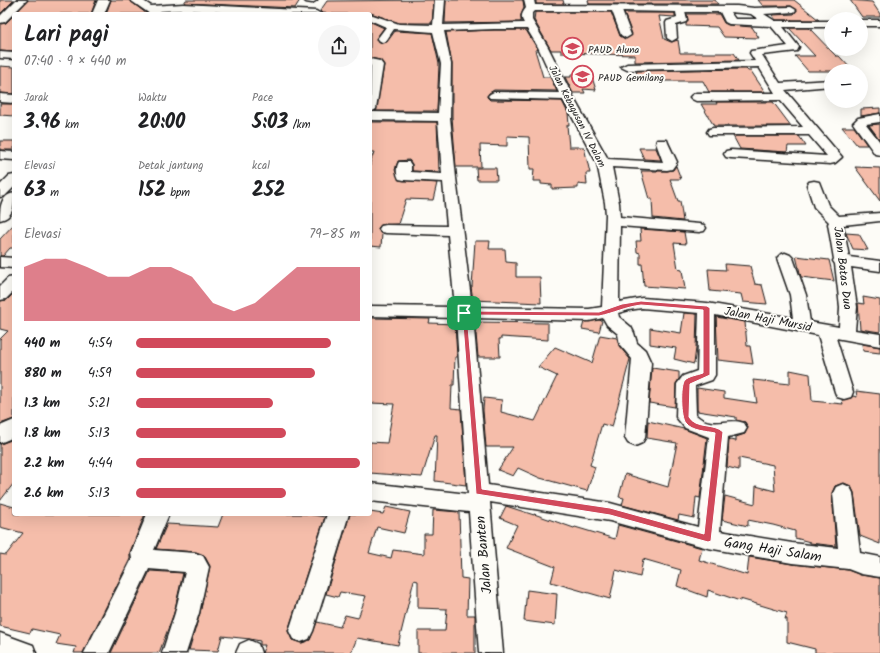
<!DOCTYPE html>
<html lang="id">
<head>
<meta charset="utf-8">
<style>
	body { margin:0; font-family:Kalam,sans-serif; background:#f6f6f6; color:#202124; height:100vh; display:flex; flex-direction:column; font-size:15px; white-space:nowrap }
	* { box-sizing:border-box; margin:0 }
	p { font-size:13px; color:#757577 }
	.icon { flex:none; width:22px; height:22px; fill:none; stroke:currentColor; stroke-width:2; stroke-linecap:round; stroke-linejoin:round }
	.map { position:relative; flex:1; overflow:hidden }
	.drawer { position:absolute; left:12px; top:12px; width:360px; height:504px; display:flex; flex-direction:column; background:#fff; border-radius:4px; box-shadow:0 4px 16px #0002 }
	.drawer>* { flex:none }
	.controls { position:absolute; left:824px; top:12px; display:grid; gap:8px }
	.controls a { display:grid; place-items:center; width:44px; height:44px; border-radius:50%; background:#fff; box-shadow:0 4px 16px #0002; font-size:20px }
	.pin { position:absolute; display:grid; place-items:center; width:34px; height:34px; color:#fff; margin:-17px; border-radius:8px; box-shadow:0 2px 6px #0006 }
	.round { display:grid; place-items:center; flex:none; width:42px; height:42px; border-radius:21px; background:#f6f6f6 }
	.overview { display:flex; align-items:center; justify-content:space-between; height:68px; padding:0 12px }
	h1 { font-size:22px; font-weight:700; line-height:30px }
	.stats { display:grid; grid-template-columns:repeat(3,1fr); gap:6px; height:68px; padding:4px 12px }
	.stats div { display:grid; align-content:center }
	.stats b { font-size:20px; font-weight:700 }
	.stats small { font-size:11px; font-weight:400 }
	.stats p { font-size:11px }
	.chart { height:112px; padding:8px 12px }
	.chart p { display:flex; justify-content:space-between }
	.chart svg { width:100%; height:72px; margin-top:4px; fill:#d1495b; opacity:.7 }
	ul { padding:0 12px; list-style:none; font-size:13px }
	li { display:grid; grid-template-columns:64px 48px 1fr; align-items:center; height:30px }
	li i { height:10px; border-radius:5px; background:#d1495b }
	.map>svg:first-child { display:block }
</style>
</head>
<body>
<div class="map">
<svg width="880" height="653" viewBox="0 0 880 653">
	<rect width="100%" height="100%" fill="#fdfcf7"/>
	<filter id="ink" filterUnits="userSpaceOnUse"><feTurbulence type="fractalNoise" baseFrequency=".025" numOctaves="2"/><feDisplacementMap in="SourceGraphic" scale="8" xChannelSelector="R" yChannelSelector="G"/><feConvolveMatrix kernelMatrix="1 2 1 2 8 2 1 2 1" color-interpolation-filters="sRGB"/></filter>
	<g filter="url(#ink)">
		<g fill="#f5bdaa" stroke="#1c1c1c">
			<path d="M0,0h14l-14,14z"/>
			<path d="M28,0h68l-5,14h-76z"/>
			<path d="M111,0h18l18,14h-41z"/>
			<path d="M186,0h114l-5,8 -111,-5z"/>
			<path d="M434,0l-2,23h-33l-29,-10 -2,1h-34l-12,-1 -2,-2 7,-10z"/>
			<path d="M446,0h77l1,8 -3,7v7l-76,1z"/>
			<path d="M536,0h27l1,4h-28z"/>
			<path d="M588,0h127l3,4h-129z"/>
			<path d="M758,0h36l25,20h-43l-4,-5 22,-1 3,-4 -6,-4h-28z"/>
			<path d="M850,0l22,2 8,12v3h-18z"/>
			<path d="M163,12h20l48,2h-68z"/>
			<path d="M535,12h76l9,24 5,3 7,-5 -8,-21h51v4l-16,-1 5,23 7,3 7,-2 2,13h54l5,7 -104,2v-7l-74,-2v-3h-10l-17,-30z"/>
			<path d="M687,14h32l5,9 4,2 24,2 7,11 -35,-1 -7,-10 -31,-1v-2l2,-4z"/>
			<path d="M14,15v37l-14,-1v-27l6,-1z"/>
			<path d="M371,22l13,6 -8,11 5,4 6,-1 8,-11 37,2 7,31 -2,47h-61l8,-46 -4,-5 -10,-2v-34z"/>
			<path d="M789,28h20l27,28h3l14,15h-45l-13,-15h20z"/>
			<path d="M494,30h32l12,20h-3l8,27h7l7,14 -63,-1 -5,3 -2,4 3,3 72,1 6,12 1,12h-2l2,22h15l6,26h-4l1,12 -9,-1v4l-26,1v-4l-11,-1v-3h-8l1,-12h-4l-1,-32 -22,-1v10l-27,-1 1,22h-25l-4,-50v-53l-6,-32z"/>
			<path d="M0,66l14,1v27l-14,-1z"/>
			<path d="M746,69l2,2h3l14,21h-56l-6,-11h-63l-4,-10z"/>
			<path d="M571,74h20l5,16 -13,-1 2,4h-12l-8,-16h6z"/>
			<path d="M716,102h57l18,24h-77l-13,-22h16z"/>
			<path d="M0,104h14v12l-14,-1z"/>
			<path d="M880,108v5l-19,3v-7z"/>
			<path d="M370,122h67l2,50 -27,-1v-7l-3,-4 -11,1 -3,9 4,10 38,3 -4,17 -27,-1 -8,25 -17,1 -3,3 2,5 2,1 -1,13 -11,-1v-83l4,-11h-4z"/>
			<path d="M880,124v16l-11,-15z"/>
			<path d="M842,127h12l13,18h-10z"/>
			<path d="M733,136h66l7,10h-18l-1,6 -47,-3z"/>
			<rect x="0" y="141" width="14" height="9"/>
			<path d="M639,148h17l5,12 -17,-1z"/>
			<path d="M676,166l5,13h-11l8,22h2l3,20 -30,-3 -1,-19h-3l-8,-28h26l6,-1z"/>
			<path d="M855,167l25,1v33z"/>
			<path d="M476,168h20l1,12h-20z"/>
			<path d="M14,224v24h-4l-7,8h-3v-17z"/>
			<path d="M640,229l44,3 2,12 -12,-1 4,26 4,1 3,19 -41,-3 -2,-22h-2v-11l-3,-1 -1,-11h5z"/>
			<path d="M846,233l13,1 9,16 -15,-1z"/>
			<path d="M475,241h15l-1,8h16l1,13 10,1v14h24l1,26 -68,-3 -2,-13h1z"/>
			<path d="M796,256l33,4 5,21 -33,-4z"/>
			<path d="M725,264l25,2 5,18 7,1 5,19 -24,-2 -2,-8 -31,-3 -2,-22 18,1z"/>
			<path d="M14,293v126l-14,5v-85l8,-8 -8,-2v-28l7,-1z"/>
			<path d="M863,297l17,3v32l-20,-3 -2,-26 6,1z"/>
			<path d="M684,313l13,1 -1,34 -2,16 -20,-5 2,-11 -26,-4v-16l31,5z"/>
			<path d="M716,317l29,5 2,24h3l3,18 -35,-4z"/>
			<path d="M370,318l60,1 -1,4 26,1 2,33h-2l-1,28h-2l-1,23 10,1 5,76 -31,-4 2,-46h-2l-13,42 -52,-4v-31l17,1 7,-39 -24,-1z"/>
			<path d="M599,320l3,1 -3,11 -17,-3 2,-7z"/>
			<path d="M475,322l73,1v17l-47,-3v2h-2l1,18h-22z"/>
			<path d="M600,335l17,3 2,8 11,13 -18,68 -10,-3 -12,41 5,2 -8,24 -47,-13 -22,-10 -5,8 -15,-6 15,-23h-27l-3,-37 1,-12 18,2 -1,12 34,9 22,-45 -19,-9 17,-20 37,16z"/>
			<path d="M862,344l18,3v6l-17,-2z"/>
			<path d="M652,368l27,4v7l-3,5 -1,23 -26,-4z"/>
			<path d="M790,370l20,4 2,27 31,3 -1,-4 9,-2 2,-2 4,1 -1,-6 24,3v150l-20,-8 -6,-43 -3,-7 -7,-3 -9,3 -3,7 4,53 -26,-3v-1l-15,-4v-7l-22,-6 -25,-5v6l-26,-6 3,-24 30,8 1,-18 19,5 -2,-26 -34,-7v12l-12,-3 2,-27 7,1v-4l9,-3 3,-7 -3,-5 -9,-2v-3l-39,-6v-23l27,4v6l33,5 -4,-23 37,4z"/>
			<path d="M648,421l36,8 23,9 -7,60 -4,-1 -2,21 -15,-3 -1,5 -56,-15 2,-7 -5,-1 6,-23 43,13 9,-44 -30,-5z"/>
			<path d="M14,439v44l-14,18v-57z"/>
			<path d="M0,503l14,4v7h131l-15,38v7l-47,94h-9l2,-6 -20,-3 4,-9 -28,-6 -2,4 -30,-7v-72l6,1 17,-22 -23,-6z"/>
			<path d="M506,506l28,9v-1l40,14 1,-1 40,12 3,-14 84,23 -3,12 48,15 2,-18 43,7 56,6 13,5 19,3v75h-65v-4l-28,-7v-23h-2l2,-6 -47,-14v2l-32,-11 -1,7 -30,-11 4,-16 -38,-11 -3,18 -24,-7 -6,29 -59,-17 4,-15 -49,-19 11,-23 -17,-7z"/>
			<path d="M386,507l24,5 -6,21 -27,-6 -8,26 22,5 2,-8 31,4v-20h8l1,-24 26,2 2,66 7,1 -1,36h8v38h-57v-22h27l2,-22 -29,-1v-27l-4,-1 -16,65 -41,-7 -6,15h-89l3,-8h-5v-4l-10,-2 -28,-3 -4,15 -29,-1 11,-37 10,-47 -6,-11 -8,-3 -40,-3 11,-25 51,3 5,-13h84l18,3 -37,114 4,9 10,3 8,-3 7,-18 23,5 5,-12 13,3 8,-22 -26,-4 -2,5 -12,-3 24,-80h20v-2l13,2z"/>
			<path d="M150,571l33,2 -9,40 -15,40h-48z"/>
			<path d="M527,590l30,4 -2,31 -31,-4z"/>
		</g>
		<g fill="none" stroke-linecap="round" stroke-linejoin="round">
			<defs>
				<g id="minor">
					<path d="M16,0h11l-22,22 -5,1v-7z"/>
					<path d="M130,0h12l9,6 32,-2 133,7 5,3h-61l-77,-4 -23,1 2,3h-12z"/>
					<path d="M304,0h13l-5,3 -6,-1z"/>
					<path d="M435,0h10l-2,25 81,-2c-4,-6 -2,-10 2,-15l-2,-8h10l1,5 202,1 17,2 37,-1 5,3 -2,2 -30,2 11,7h56v6h-48l16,20 -2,4 -35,4 18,28 51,-3v6l-46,4 57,67 -7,6 -5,1 -99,-6 -5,-1 -2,-3 2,-3 5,-1 96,6 -18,-21h-100l-2,-3 2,-3 4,-1 90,-1 -23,-27 -84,1 -4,-2 -2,-2 2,-2 4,-2h79l-16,-26 -132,3 -6,-3 6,-3 128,-3 -5,-8 1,-2 37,-5 -17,-20 -42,-2 -4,-2 -5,-10h-35l2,8 -1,2 -10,3 1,13 -5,3 -5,-3 -1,-15 1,-2 10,-3 -1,-6 -54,-1 9,24 -5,3 -5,-3 -9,-24h-78l-2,2v7l16,27 25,50 35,62 55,3 -7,-19 1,-3h10l1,3 9,19 -5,7 -5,1 -55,-3 7,36 1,14 79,7 5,1 2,3 -2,3 -5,1 -79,-6 -1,76 23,-4 65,5 86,15 -3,-23 -13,-37 3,-3 5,-2 5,2 3,3 13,37 4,27 29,5 1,-20 -5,-43 -2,-3 1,-2 -6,-35 1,-2 -15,-15 -7,-22 2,-3 5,-1 5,1 9,23 11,11 41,-3v8l-37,4 6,32 31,4v10l-29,-4 6,40 -2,23 25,4v12l-44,-8 17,54 -2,5 -7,2 -7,-2 -2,-5 -17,-57 -103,-20v60l-3,5 -17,6 1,29c17,15 30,2 48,8l3,5 -3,5 -16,4 -8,94 72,12 46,5 -5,-55 3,-6 7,-3 7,3 3,6 7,60 20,4v20l-19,-3 -13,-5 -56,-6 -84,-15 -98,-27 -120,-19 13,151h-24l-10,-141 -99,-11v-18l98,11 -12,-176 -86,-2v-10l85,1 -7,-72 -62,-2 -5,-1 -2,-3 2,-3 5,-1 61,1 -4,-44 -39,-2 -5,-1c-3,-5 -3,-12 0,-17h10l2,3v7l31,2 -4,-53 -68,-1 1,-54 -1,-1v-6l10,2 3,4 -7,44 -5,3 67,1 3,-49 -8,-32 -39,-3 -8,12 -4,1 -5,-3 9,-12 -16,-7v-6l29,10 34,1zM730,12l21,2 7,5h-23zM494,29h33l11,18 21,46 -65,-1 -4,2 -2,2 2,2 73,2 34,63 8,40 1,12 -4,92 -13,2 -117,-2 -16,-129 -6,-61 1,-53 -7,-33zM642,308l57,5 -2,58 -14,5 -6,8 -1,33 9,11 24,9 -11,90 -88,-24 -122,-18 -15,-167 116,3 14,-3 4,7 11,9 2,11 12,14 -7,79 3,5 7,3 7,-3 3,-5 6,-75 -6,-13 -8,-7 -3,-10 -3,-6 -12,-10 -1,-4 11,-3z"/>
					<rect x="861" y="20" width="19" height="6"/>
					<path d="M0,52l14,1v6l-14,-1z"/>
					<path d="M0,94l14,1v8l-14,-1z"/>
					<path d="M880,114v8l-14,2 14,18v13l-5,-1 -22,-31 5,-5z"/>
					<path d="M0,151l14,1v8l-14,-1z"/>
					<path d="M14,175v12l-9,9 -5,1v-12l9,-9z"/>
					<path d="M0,257l14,1v10l-14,-1z"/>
					<path d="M14,277v14l-8,8 -6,1v-14l8,-8z"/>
					<path d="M14,420v17l-14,6v-17z"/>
					<path d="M147,514h22l-15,36 41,3 8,3 6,11 -10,46 -13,40h-24l13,-40 10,-41 -36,-3 -40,84h-25l48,-94 -1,-6z"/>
					<path d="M327,514h22l-36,117 -4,8 -8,3 -8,-3 -4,-8z"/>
					<path d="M0,633l33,12 3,8h-36z"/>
					<path d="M249,640l9,4 3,9h-25l4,-9z"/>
				</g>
				<g id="major">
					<path d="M98,0h12l-6,14h-12z"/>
					<path d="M14,193c0,12 0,24 -14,27 0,-12 0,-24 14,-27z"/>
				</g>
			</defs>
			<use href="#minor" stroke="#1c1c1c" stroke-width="3"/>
			<use href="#major" stroke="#1c1c1c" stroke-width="3"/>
			<use href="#minor" fill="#fdfcf7" fill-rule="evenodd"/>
			<use href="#major" fill="#fdfcf7" fill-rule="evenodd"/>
		</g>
	</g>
	<path fill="#d1495b" stroke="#fff" fill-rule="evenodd" d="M641,301l66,5 3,2v67l-20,9 -1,33c7,12 25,6 34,15l-12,109 -3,1 -98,-27 -134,-21 -14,-183 137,1 23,-8zM641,305l62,5v63c-5,2 -14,3 -18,7 -5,5 -4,38 1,43 6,8 20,8 29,10l-11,101 -94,-26 -128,-19 -15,-174 132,1c15,-3 26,-9 42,-11z"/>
	<defs>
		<symbol id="school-ring" viewBox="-11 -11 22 22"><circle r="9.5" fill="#fdfcf7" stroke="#d1495b" stroke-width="1.5"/><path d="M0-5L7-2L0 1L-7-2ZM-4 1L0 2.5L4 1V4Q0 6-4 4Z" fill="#d1495b"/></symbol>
	</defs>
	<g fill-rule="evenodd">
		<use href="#school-ring" x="560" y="36" width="25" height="25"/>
		<use href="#school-ring" x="570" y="64" width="25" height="25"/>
	</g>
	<g text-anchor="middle" stroke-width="4" stroke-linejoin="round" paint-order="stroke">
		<g font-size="10" fill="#1c1c1c" stroke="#fdfcf7" text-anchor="start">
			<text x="588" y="53">PAUD Aluna</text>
			<text x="598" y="81">PAUD Gemilang</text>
		</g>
		<g font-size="10" fill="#1c1c1c" stroke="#fdfcf7">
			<text transform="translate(578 116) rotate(63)" y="4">Jalan Kebagusan IV Dalam</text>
		</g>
		<g font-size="12" fill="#1c1c1c" stroke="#fdfcf7">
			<text transform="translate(843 268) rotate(83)" y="4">Jalan Batas Dua</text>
			<text transform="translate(768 319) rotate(11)" y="4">Jalan Haji Mursid</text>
		</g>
		<g font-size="14" fill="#1c1c1c" stroke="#fdfcf7">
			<text transform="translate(773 549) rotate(9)" y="5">Gang Haji Salam</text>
			<text transform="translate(483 555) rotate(-95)" y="5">Jalan Banten</text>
		</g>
	</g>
</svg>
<div class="controls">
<a>+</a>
<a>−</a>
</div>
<div class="pin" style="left:464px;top:313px;background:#1e9e55"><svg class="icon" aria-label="arrive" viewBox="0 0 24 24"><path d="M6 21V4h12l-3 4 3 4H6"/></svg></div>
<section class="drawer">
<div class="overview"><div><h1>Lari pagi</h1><p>07:40 · 9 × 440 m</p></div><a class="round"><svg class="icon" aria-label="share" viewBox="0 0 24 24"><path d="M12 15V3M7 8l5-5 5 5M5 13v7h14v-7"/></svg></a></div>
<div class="stats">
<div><p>Jarak</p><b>3.96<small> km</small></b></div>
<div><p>Waktu</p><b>20:00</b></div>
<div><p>Pace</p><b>5:03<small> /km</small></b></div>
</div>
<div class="stats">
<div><p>Elevasi</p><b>63<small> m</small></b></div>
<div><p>Detak jantung</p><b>152<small> bpm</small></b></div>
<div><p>kcal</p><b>252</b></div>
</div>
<div class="chart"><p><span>Elevasi</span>79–85 m</p>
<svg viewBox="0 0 160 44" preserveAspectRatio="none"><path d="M0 44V11L10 6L20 6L30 11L40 17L50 17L60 11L70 11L80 17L90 33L100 38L110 33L120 22L130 11L140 11L150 11L160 11V44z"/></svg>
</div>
<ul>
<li><b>440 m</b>4:54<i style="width:87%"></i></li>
<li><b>880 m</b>4:59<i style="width:80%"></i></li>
<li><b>1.3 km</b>5:21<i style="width:61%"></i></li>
<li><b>1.8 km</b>5:13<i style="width:67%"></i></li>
<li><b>2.2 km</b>4:44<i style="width:100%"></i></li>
<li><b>2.6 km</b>5:13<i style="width:67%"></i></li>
</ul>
</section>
</div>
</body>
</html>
